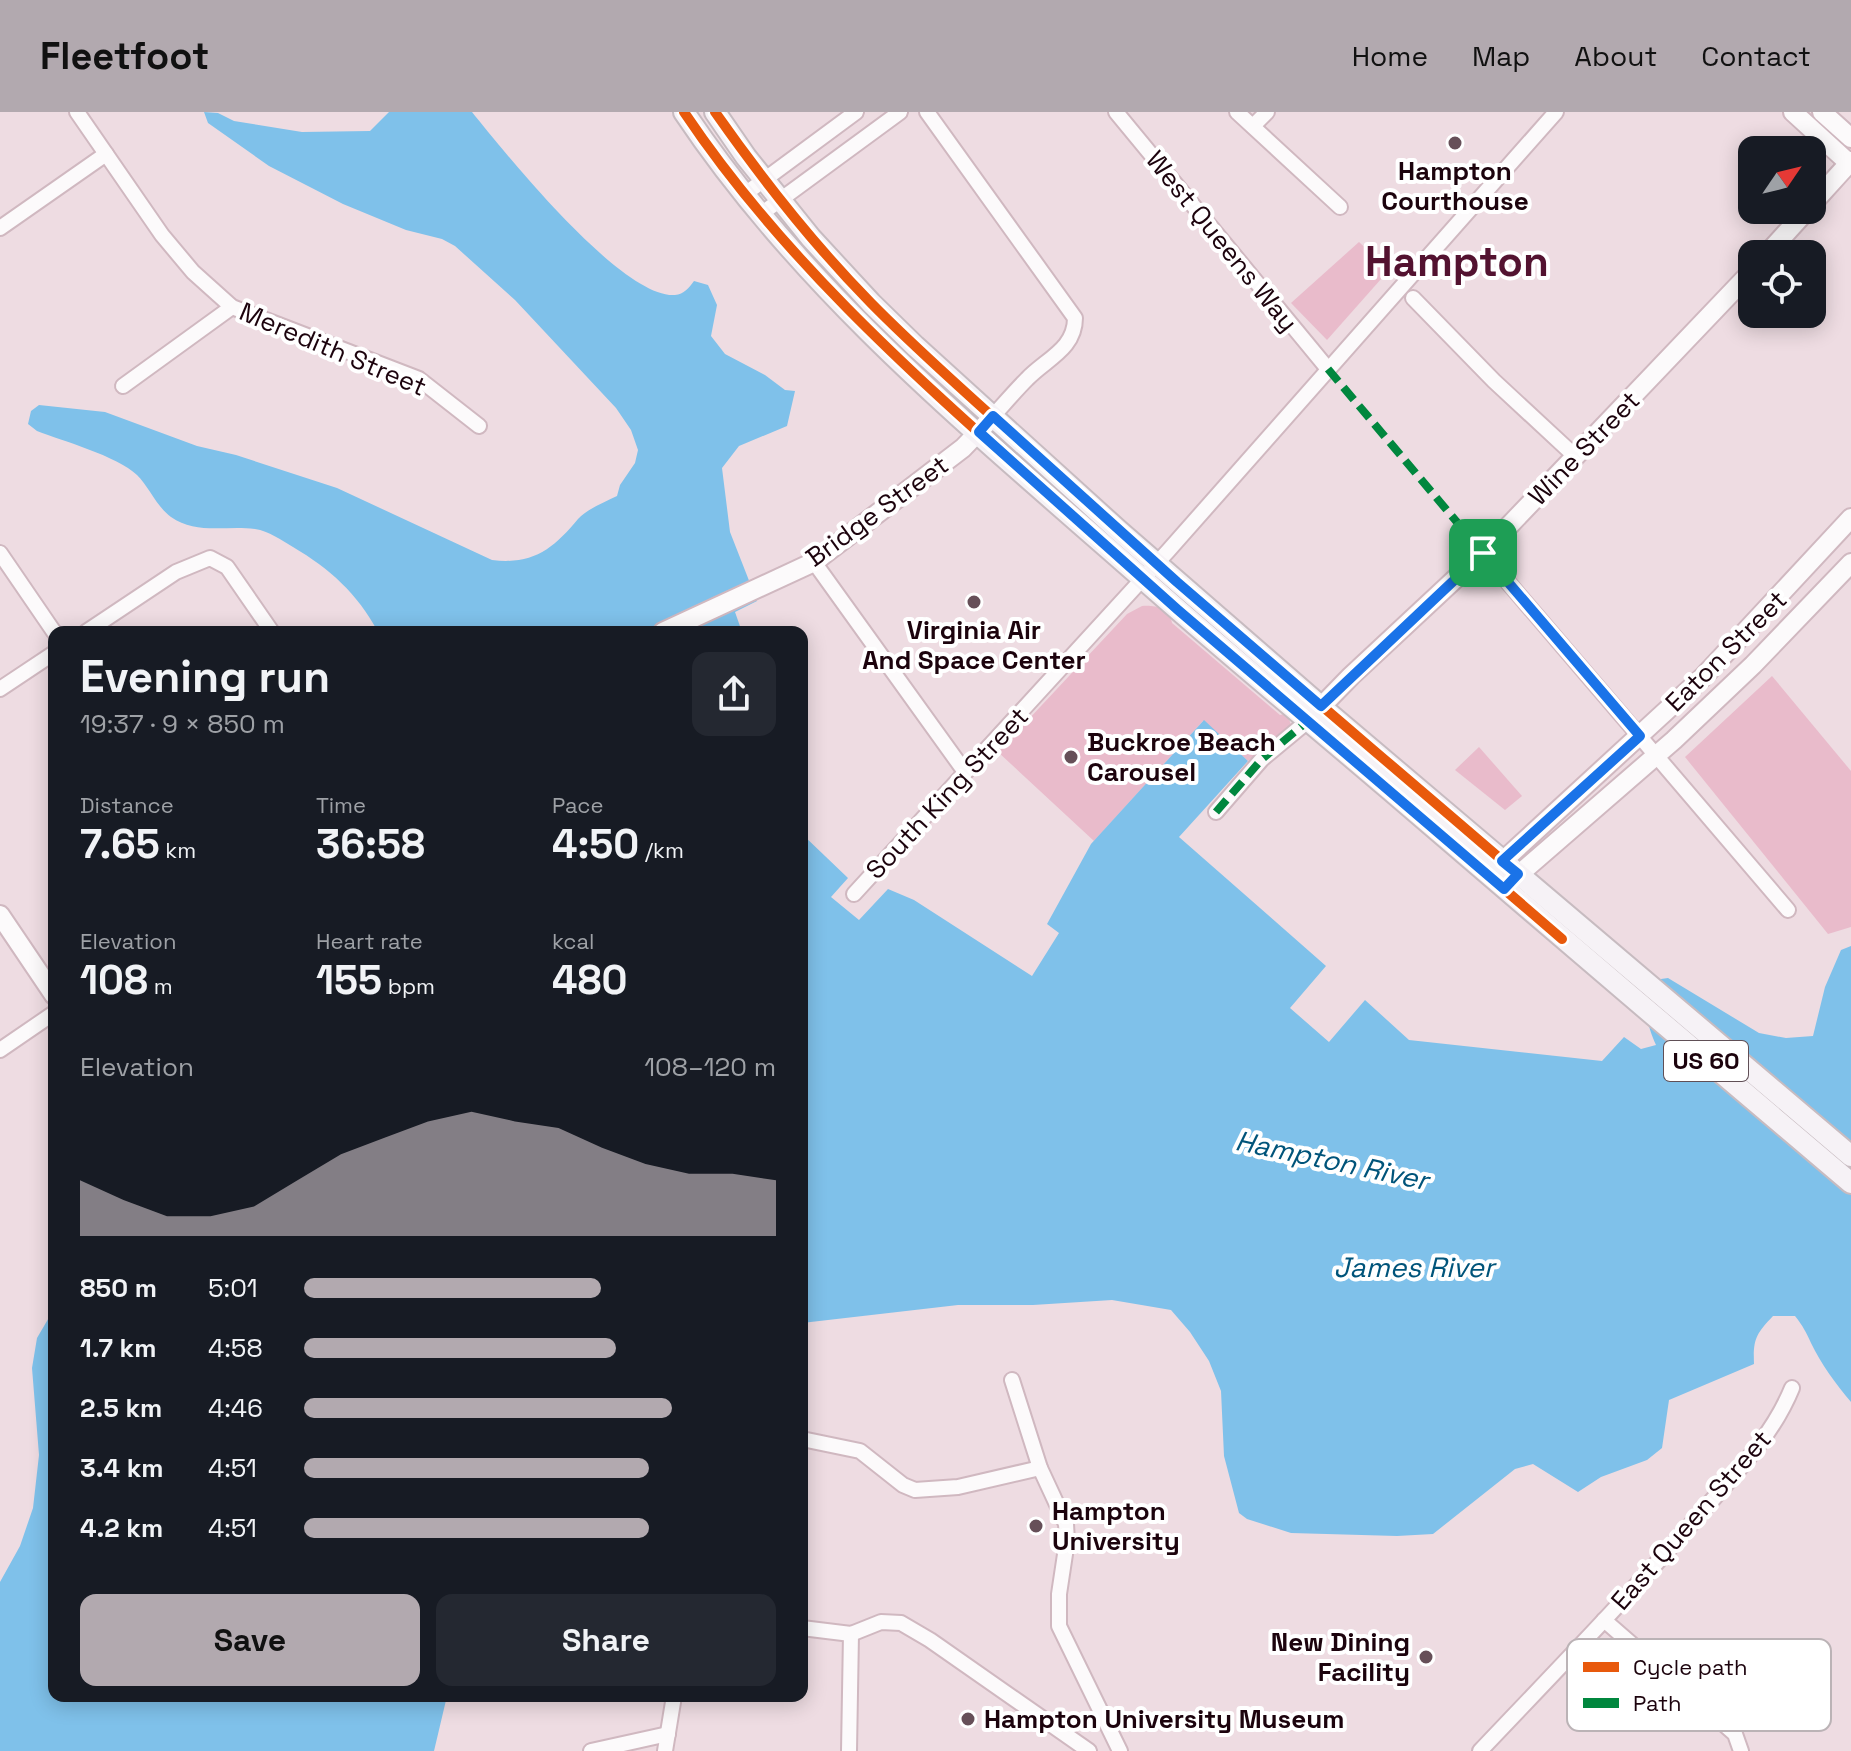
<!DOCTYPE html>
<html lang="en">
<head>
<meta charset="utf-8">
<style>
	body { margin:0; font-family:"Space Grotesk",sans-serif; background:#242831; color:#f1f3f6; height:100vh; display:flex; flex-direction:column; font-size:30px; white-space:nowrap }
	* { box-sizing:border-box; margin:0 }
	p { font-size:26px; color:#9ea1a6 }
	.icon { flex:none; width:44px; height:44px; fill:none; stroke:currentColor; stroke-width:2; stroke-linecap:round; stroke-linejoin:round }
	.map { position:relative; flex:1; overflow:hidden }
	.side { position:absolute; left:48px; top:514px; width:760px; height:1076px; display:flex; flex-direction:column; background:#171b24; border-radius:16px; box-shadow:0 4px 20px #0003 }
	.side>* { flex:none }
	.needle { width:52px; rotate:55deg }
	.fabs { position:absolute; left:1738px; top:24px; display:grid; gap:16px }
	.fabs a { display:grid; place-items:center; width:88px; height:88px; border-radius:16px; background:#171b24; box-shadow:0 4px 20px #0003; font-size:40px }
	.pin { position:absolute; display:grid; place-items:center; width:68px; height:68px; color:#fff; margin:-34px; border-radius:16px; box-shadow:0 4px 12px #0006 }
	.round { display:grid; place-items:center; flex:none; width:84px; height:84px; border-radius:16px; background:#242831 }
	.head { display:flex; align-items:center; justify-content:space-between; height:136px; padding:0 32px }
	h1 { font-size:44px; font-weight:800; line-height:60px }
	.figures { display:grid; grid-template-columns:repeat(3,1fr); gap:12px; height:136px; padding:8px 32px }
	.figures div { display:grid; align-content:center }
	.figures b { font-size:40px; font-weight:800 }
	.figures small { font-size:22px; font-weight:400 }
	.figures p { font-size:22px }
	.chart { height:224px; padding:16px 32px }
	.chart p { display:flex; justify-content:space-between }
	.chart svg { width:100%; height:144px; margin-top:8px; fill:#b2a9af; opacity:.7 }
	.primary-button { display:flex; gap:16px; margin-top:auto; padding:16px 32px }
	.primary-button a { flex:1; height:92px; border-radius:16px; background:#b2a9af; color:#111; font-size:32px; font-weight:800; line-height:92px; text-align:center }
	.primary-button a+a { background:#242831; color:#f1f3f6 }
	ul { padding:0 32px; list-style:none; font-size:26px }
	li { display:grid; grid-template-columns:128px 96px 1fr; align-items:center; height:60px }
	li i { height:20px; border-radius:10px; background:#b2a9af }
	header { display:flex; align-items:center; gap:48px; box-sizing:border-box; height:112px; padding:0 40px; background:#b2a9af; color:#111 }
	header strong { font-size:38px }
	nav { display:flex; gap:44px; margin-inline-start:auto; font-size:28px }
	.map>svg:first-child { display:block }
</style>
</head>
<body>
<header>
<strong>Fleetfoot</strong>
<nav><a>Home</a><a>Map</a><a>About</a><a>Contact</a></nav>
</header>
<div class="map">
<svg width="1851" height="1639" viewBox="0 0 1851 1639">
	<rect width="100%" height="100%" fill="#eedce2"/>
	<g fill="#e9bbcb">
		<path d="M1359,130l30,28 -62,70 -36,-37z"/>
		<path d="M1142,494c13,-1 28,2 30,17l108,92 7,-2 4,12 -43,36 -45,-40 -109,120 -96,-89 129,-138z"/>
		<path d="M1772,564l79,95v156l-23,7 -143,-177z"/>
		<path d="M1479,635l43,49 -17,14 -50,-40z"/>
	</g>
	<g fill="#7fc1ea">
		<path d="M204,0l14,1 16,8 68,11 68,-1 19,-19h83c33,41 150,187 203,183 9,-1 14,-7 19,-14l14,4 9,20 -6,31 14,18 40,21 20,15 10,1 -8,35 -48,20 -17,22 8,64 27,69 -22,11 7,20h-364c-21,-39 -48,-63 -85,-85 -12,-7 -24,-16 -38,-18 -28,-4 -59,6 -84,-12 -14,-10 -22,-30 -34,-42 -20,-19 -74,-34 -100,-44l-9,-7 3,-13 8,-6 66,7 92,34 39,9 101,33 155,72c41,5 61,-11 86,-41 9,-10 27,-17 39,-23l3,-11 15,-22 3,-13 -7,-20 -15,-22 -101,-108 -60,-54 -13,-7 -36,-9 -63,-26 -74,-38 -61,-43z"/>
		<path d="M1204,608l44,41 -69,76 147,129 -36,42 39,34 36,-42 44,40 193,21 22,-24 17,12 15,-4c-11,-25 -13,-39 -2,-65l14,-2 91,55 27,5 27,-2 12,-49 16,-37 10,-4v456c-15,-18 -30,-38 -40,-59 -5,-11 -8,-17 -16,-27h-22c-17,18 -20,23 -19,48l-85,36 -7,48 -15,12 -46,17 -23,15 -45,-28 -18,5 -82,65 -36,2 -106,-3 -44,-14 -8,-6 -15,-57 -3,-65 -12,-30 -19,-29 -19,-22 -59,-10 -79,5h-75l-156,18v-489l46,44 -17,19 28,23 29,-31 26,11 118,76 27,-43 -12,-9 44,-80z"/>
		<path d="M54,1197v387h393l-13,55h-434v-169l20,-36 13,-38 6,-53 -7,-87 5,-30z"/>
	</g>
	<g fill="none" stroke-linecap="round" stroke-linejoin="round">
		<defs>
			<g id="street">
				<path d="M77,0l85,123 31,37 39,35 187,72 60,47"/>
				<path d="M927,0l148,206c0,31 -29,41 -48,61 -12,12 -23,25 -34,37"/>
				<path d="M1116,0l212,257"/>
				<path d="M1237,0l103,95"/>
				<path d="M1253,14l14,-14"/>
				<path d="M745,82l111,-82"/>
				<path d="M761,102l139,-102"/>
				<path d="M0,116l106,-74"/>
				<path d="M1413,186l81,83 82,76"/>
				<path d="M123,274l109,-79"/>
				<path d="M0,441l54,79"/>
				<path d="M1483,441l305,357"/>
				<path d="M814,450l151,210"/>
				<path d="M86,520l90,-60 34,-14 17,9 45,65"/>
				<path d="M0,577l54,-36"/>
				<path d="M1216,700l46,-53 47,-39"/>
				<path d="M854,782l314,-343 388,-439"/>
				<path d="M0,938l54,-37"/>
				<path d="M1012,1268l28,88 26,56 1,17 -8,53v32l61,125"/>
				<path d="M802,1327l58,12 43,34 12,5 43,-3 82,-19"/>
				<path d="M1604,1508l123,107 8,7 6,17"/>
				<path d="M802,1516l49,6 30,-12 20,1 29,17 159,111"/>
				<path d="M591,1639l77,-17"/>
				<path d="M665,1639l9,-55"/>
				<path d="M849,1639l2,-117"/>
				<path d="M1480,1639c74,-78 149,-155 219,-236 35,-40 73,-78 93,-127"/>
			</g>
			<g id="secondary">
				<path d="M1793,0l58,53"/>
				<path d="M1822,0l29,26"/>
				<path d="M1812,92l39,-43"/>
				<path d="M1767,142l40,-44"/>
				<path d="M663,520l151,-70 149,-114 24,-25"/>
				<path d="M1313,603l38,-39 132,-123 269,-282"/>
				<path d="M1493,758l211,-194 147,-158"/>
				<path d="M1509,771l165,-143 79,-75 98,-102"/>
				<path d="M0,803l54,80"/>
			</g>
			<g id="primary">
				<path d="M684,0c126,189 307,332 475,481 76,67 154,131 231,197 153,131 307,263 461,393"/>
				<path d="M715,0l31,45 65,81 60,65 44,43 204,185 213,185 519,440"/>
			</g>
		</defs>
		<use href="#street" stroke="#d0b8c0" stroke-width="18"/>
		<use href="#secondary" stroke="#d0b8c0" stroke-width="22"/>
		<use href="#primary" stroke="#c7bbc0" stroke-width="24"/>
		<use href="#street" stroke="#fcfafb" stroke-width="14"/>
		<use href="#secondary" stroke="#fcfafb" stroke-width="18"/>
		<use href="#primary" stroke="#f6f2f6" stroke-width="20"/>
		<g stroke="#00873e" stroke-width="8" stroke-dasharray="16 8" stroke-linecap="butt">
			<path d="M1328,257l155,184"/>
			<path d="M1216,700l46,-53 47,-39"/>
		</g>
		<defs>
			<g id="cycleway">
				<path d="M684,0c101,151 238,270 372,390 167,148 337,291 506,437"/>
				<path d="M715,0c47,67 98,132 156,191 59,60 124,115 186,172 151,136 307,266 461,399"/>
			</g>
		</defs>
		<use href="#cycleway" stroke="#fff" stroke-width="15"/>
		<use href="#cycleway" stroke="#e8590c" stroke-width="10"/>
	</g>
	<g fill="none" stroke-linecap="round" stroke-linejoin="round">
		<defs>
			<path id="route" d="M993,304l184,166 144,124 162,-153 157,183 -138,125 16,13 -14,15 -326,-279 -199,-178z"/>
		</defs>
		<use href="#route" stroke="#fff" stroke-width="16"/>
		<use href="#route" stroke="#1a73e8" stroke-width="10"/>
	</g>
	<g fill="#664f58" stroke="#fff" stroke-width="3">
		<circle cx="1455" cy="31" r="8"/>
		<circle cx="974" cy="490" r="8"/>
		<circle cx="1071" cy="645" r="8"/>
		<circle cx="1036" cy="1414" r="8"/>
		<circle cx="1426" cy="1545" r="8"/>
		<circle cx="968" cy="1607" r="8"/>
	</g>
	<g text-anchor="middle" stroke-width="8" stroke-linejoin="round" paint-order="stroke">
		<rect fill="#fff" stroke="#604f56" stroke-width="2" x="1664" y="929" width="84" height="40" rx="6"/>
		<g font-size="24" font-weight="bold" fill="#1c030d">
			<text x="1706" y="957">US 60</text>
		</g>
		<g font-size="26" font-weight="bold" fill="#1c030d" stroke="#fff" text-anchor="start">
			<text x="1455" y="68" text-anchor="middle">Hampton<tspan x="1455" dy="30">Courthouse</tspan></text>
			<text x="974" y="527" text-anchor="middle">Virginia Air<tspan x="974" dy="30">And Space Center</tspan></text>
			<text x="1087" y="639">Buckroe Beach<tspan x="1087" dy="30">Carousel</tspan></text>
			<text x="1052" y="1408">Hampton<tspan x="1052" dy="30">University</tspan></text>
			<text x="1410" y="1539" text-anchor="end">New Dining<tspan x="1410" dy="30">Facility</tspan></text>
			<text x="984" y="1616">Hampton University Museum</text>
		</g>
		<g font-size="26" fill="#1c030d" stroke="#fff">
			<text transform="translate(1222 129) rotate(51)" y="9">West Queens Way</text>
			<text transform="translate(333 237) rotate(23)" y="9">Meredith Street</text>
			<text transform="translate(1584 336) rotate(-46)" y="9">Wine Street</text>
			<text transform="translate(877 399) rotate(-36)" y="9">Bridge Street</text>
			<text transform="translate(1726 539) rotate(-45)" y="9">Eaton Street</text>
			<text transform="translate(947 681) rotate(-47)" y="9">South King Street</text>
			<text transform="translate(1691 1408) rotate(-49)" y="9">East Queen Street</text>
		</g>
		<g font-size="28" font-style="italic" fill="#00547a" stroke="#fff">
			<text transform="translate(1332 1048) rotate(12)" y="10">Hampton River</text>
			<text x="1414" y="1165">James River</text>
		</g>
		<g font-size="42" font-weight="bold" fill="#531230" stroke="#fff">
			<text x="1457" y="164">Hampton</text>
		</g>
	</g>
	<rect x="1567" y="1527" width="264" height="92" rx="12" fill="#fff" stroke="#bbb3b6" stroke-width="2"/>
	<rect x="1583" y="1550" width="36" height="10" fill="#e8590c"/>
	<rect x="1583" y="1586" width="36" height="10" fill="#00873e"/>
	<g font-size="22" fill="#1c030d">
		<text x="1633" y="1563">Cycle path</text>
		<text x="1633" y="1599">Path</text>
	</g>
</svg>
<div class="fabs">
<a><svg class="needle" viewBox="-14 -14 28 28"><path d="M0-13l5 13h-10z" fill="#e53935"/><path d="M0 13l5-13h-10z" fill="#9ea1a6"/></svg></a>
<a><svg class="icon" aria-label="locate" viewBox="0 0 24 24"><circle cx="12" cy="12" r="6"/><path d="M12 2v4M12 18v4M2 12h4M18 12h4"/></svg></a>
</div>
<div class="pin" style="left:1483px;top:441px;background:#1e9e55"><svg class="icon" aria-label="arrive" viewBox="0 0 24 24"><path d="M6 21V4h12l-3 4 3 4H6"/></svg></div>
<section class="side">
<div class="head"><div><h1>Evening run</h1><p>19:37 · 9 × 850 m</p></div><a class="round"><svg class="icon" aria-label="share" viewBox="0 0 24 24"><path d="M12 15V3M7 8l5-5 5 5M5 13v7h14v-7"/></svg></a></div>
<div class="figures">
<div><p>Distance</p><b>7.65<small> km</small></b></div>
<div><p>Time</p><b>36:58</b></div>
<div><p>Pace</p><b>4:50<small> /km</small></b></div>
</div>
<div class="figures">
<div><p>Elevation</p><b>108<small> m</small></b></div>
<div><p>Heart rate</p><b>155<small> bpm</small></b></div>
<div><p>kcal</p><b>480</b></div>
</div>
<div class="chart"><p><span>Elevation</span>108–120 m</p>
<svg viewBox="0 0 160 44" preserveAspectRatio="none"><path d="M0 44V27L10 33L20 38L30 38L40 35L50 27L60 19L70 14L80 9L90 6L100 9L110 11L120 17L130 22L140 25L150 25L160 27V44z"/></svg>
</div>
<ul>
<li><b>850 m</b>5:01<i style="width:63%"></i></li>
<li><b>1.7 km</b>4:58<i style="width:66%"></i></li>
<li><b>2.5 km</b>4:46<i style="width:78%"></i></li>
<li><b>3.4 km</b>4:51<i style="width:73%"></i></li>
<li><b>4.2 km</b>4:51<i style="width:73%"></i></li>
</ul>
<div class="primary-button"><a>Save</a><a>Share</a></div>
</section>
</div>
</body>
</html>
